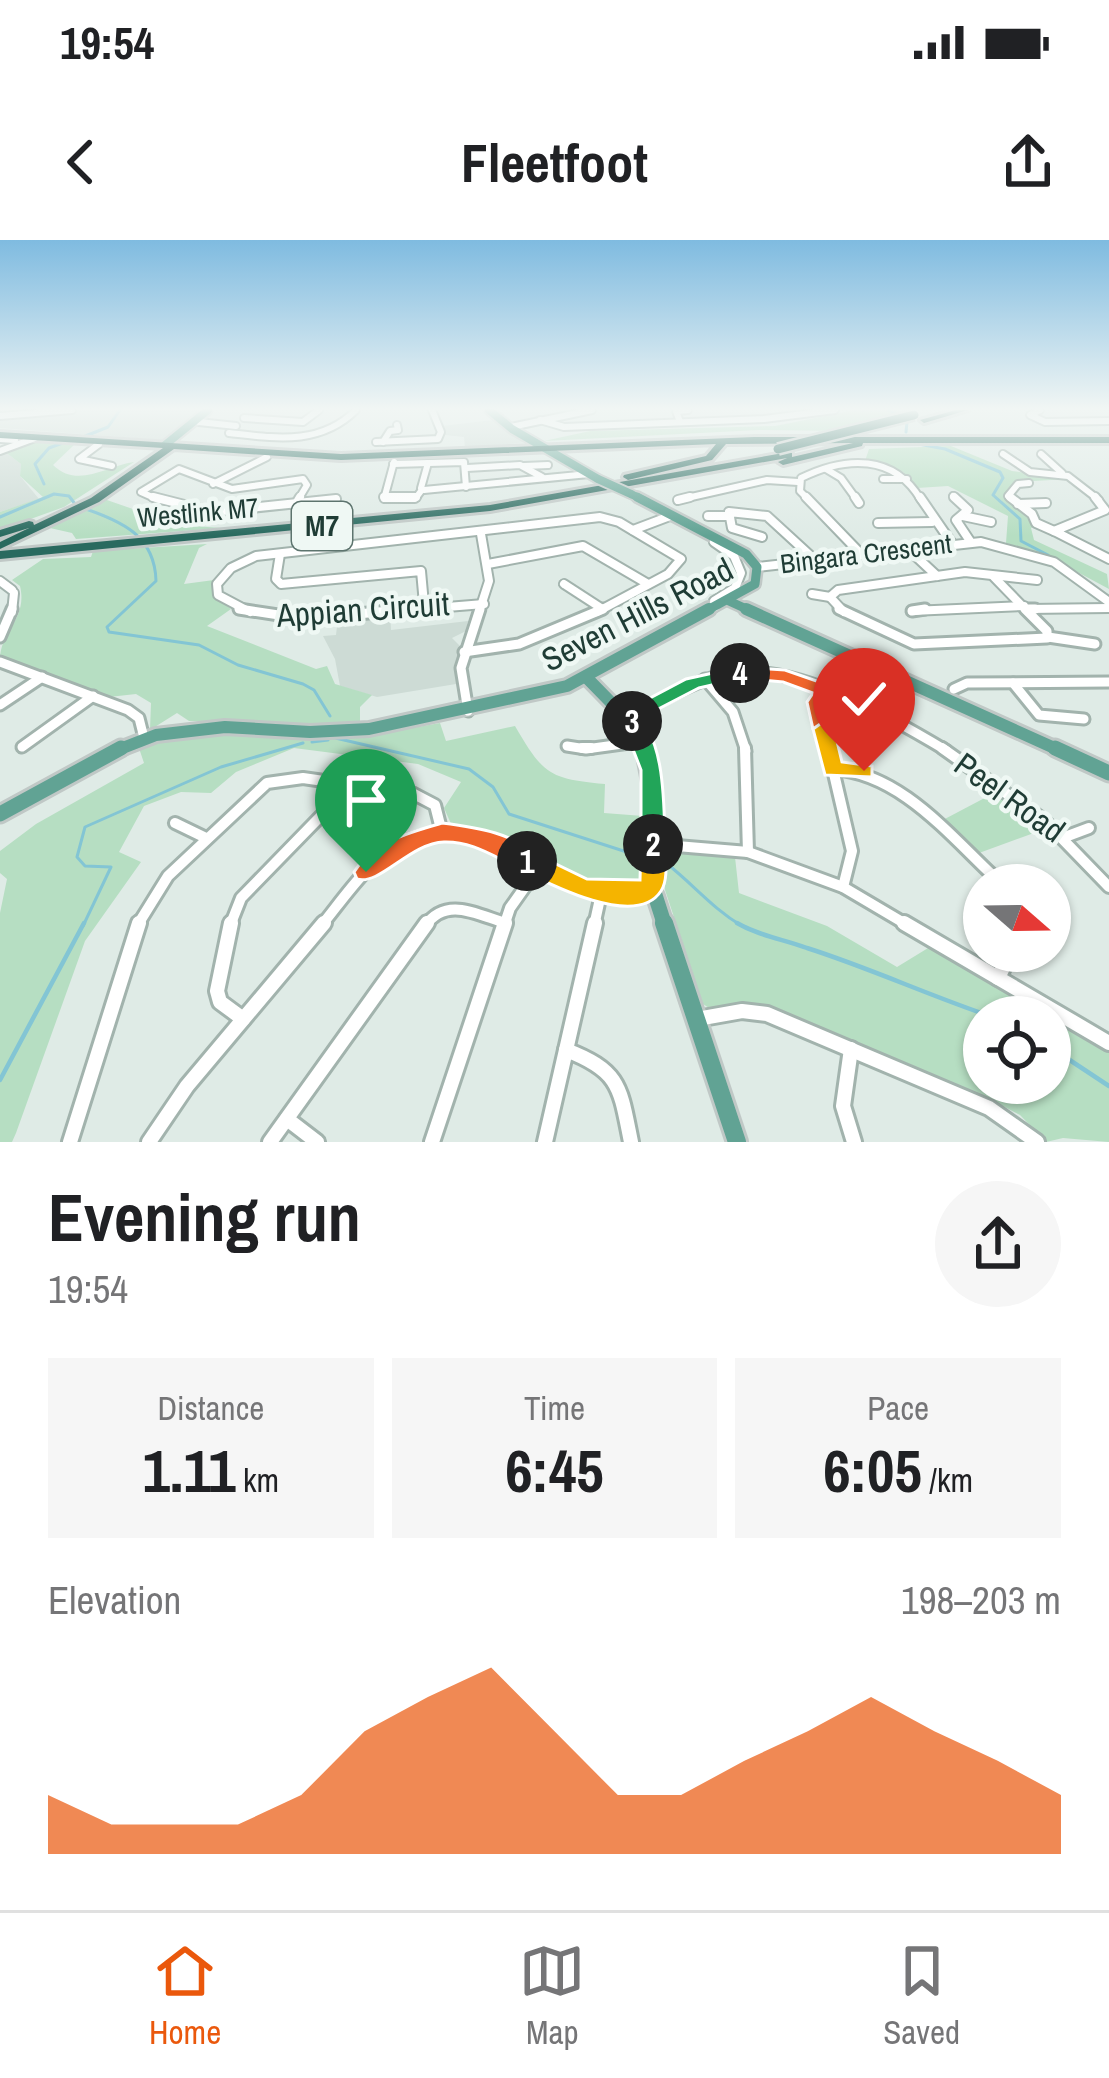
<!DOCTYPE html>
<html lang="en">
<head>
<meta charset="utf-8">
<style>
	body { margin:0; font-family:"Archivo Narrow",sans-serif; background:#f6f6f6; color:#202124; height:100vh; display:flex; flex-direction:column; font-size:45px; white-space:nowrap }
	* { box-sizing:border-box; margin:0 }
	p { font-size:39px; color:#757577 }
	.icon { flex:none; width:66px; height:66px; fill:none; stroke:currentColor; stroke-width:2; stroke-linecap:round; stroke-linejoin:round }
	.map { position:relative; height:902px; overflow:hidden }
	.side { display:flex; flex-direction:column; background:#fff; flex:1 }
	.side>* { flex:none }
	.needle { width:78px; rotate:110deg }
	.fabs { position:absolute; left:963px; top:624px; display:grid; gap:24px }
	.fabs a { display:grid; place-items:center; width:108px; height:108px; border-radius:50%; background:#fff; box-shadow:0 3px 9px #0004; font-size:60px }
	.pin { position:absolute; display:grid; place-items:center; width:102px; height:102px; color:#fff; margin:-123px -51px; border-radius:50% 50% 50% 0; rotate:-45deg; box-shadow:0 0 12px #0007 }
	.pin .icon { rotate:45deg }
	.km { position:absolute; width:60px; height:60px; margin:-30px; border-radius:50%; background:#222; color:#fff; font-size:33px; line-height:60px; text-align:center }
	.round { display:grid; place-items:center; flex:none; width:126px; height:126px; border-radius:63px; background:#f6f6f6 }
	.head { display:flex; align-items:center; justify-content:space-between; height:204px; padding:0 48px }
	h1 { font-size:66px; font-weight:700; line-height:90px }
	.figures { display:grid; grid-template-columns:repeat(3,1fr); gap:18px; height:204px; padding:12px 48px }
	.figures div { display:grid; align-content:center; border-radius:0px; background:#f6f6f6; text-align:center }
	.figures b { font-size:60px; font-weight:700 }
	.figures small { font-size:33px; font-weight:400 }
	.figures p { font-size:33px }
	.chart { height:336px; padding:24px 48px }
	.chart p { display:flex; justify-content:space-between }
	.chart svg { width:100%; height:216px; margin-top:12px; fill:#ea580c; opacity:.7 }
	.status { display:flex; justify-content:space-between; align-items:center; height:84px; padding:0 60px; background:#fff; direction:ltr }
	.status svg { height:33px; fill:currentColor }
	header { display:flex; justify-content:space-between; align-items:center; height:156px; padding:0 48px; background:#fff; font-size:54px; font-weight:700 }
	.tabs { display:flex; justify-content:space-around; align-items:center; height:168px; border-top:3px solid #e0e0e0; background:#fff; font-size:33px; color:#757577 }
	.tabs a { display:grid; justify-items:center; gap:6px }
	.tabs .selected { color:#ea580c }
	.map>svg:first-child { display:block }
</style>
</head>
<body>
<div class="status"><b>19:54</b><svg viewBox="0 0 49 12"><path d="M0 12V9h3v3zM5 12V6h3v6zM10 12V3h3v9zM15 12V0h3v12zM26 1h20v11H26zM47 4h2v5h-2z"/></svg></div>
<header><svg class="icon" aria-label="back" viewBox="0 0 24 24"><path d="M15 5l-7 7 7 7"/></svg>Fleetfoot<svg class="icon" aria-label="share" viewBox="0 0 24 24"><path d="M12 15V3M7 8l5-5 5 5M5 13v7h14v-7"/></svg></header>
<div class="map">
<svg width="1109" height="902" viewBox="0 0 1109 902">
	<rect width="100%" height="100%" fill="#dfebe6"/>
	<g fill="#cddbd5">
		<path d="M0,170h204l-41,30 -163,-12z"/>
		<path d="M493,180l35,22 -63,6 -1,-11 -19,-2 -3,-9z"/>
		<path d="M4,211l17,13 -1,12 19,23 -39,13v-60z"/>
		<path d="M390,373l1,17 77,-9 -2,10 -14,7 9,9 -5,37 -79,13 -37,-11 -5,-27 -12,-23 13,-1 2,-17z"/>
	</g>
	<g fill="#b6dec2">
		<path d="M855,170h42l7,5 -62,16 -83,-1 -215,11 46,-10 185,-5z"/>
		<path d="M32,201l43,3 -22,21c25,24 53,1 81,-3l-70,45 -64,23v-18l43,-15 -23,-21 1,-12 -17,-13z"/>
		<path d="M951,206l61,25 57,8 -54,3 -11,14 32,30 -5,2 3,12 73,34 2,15 -54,-29 -49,-17 2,-27 -60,-30 -31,2 -14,-16 -38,-11 4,-12z"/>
		<path d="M104,259l75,26 43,3 -146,11 -4,-6 -22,-5z"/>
		<path d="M207,304l-8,4 -15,36 30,-4v16l17,13 -24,17 109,43 11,-3 8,18 37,11 -12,12v18l-171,-4 -12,-8 -27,17 1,-27 -15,-9 -27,3 -23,-7 -86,-31c0,-28 28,-40 20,-73l-8,-6 31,-21 48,-2 2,-6z"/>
		<path d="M440,483l6,18 69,-15c28,48 34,53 90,58l-1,29 39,3 1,62c-49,33 -135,-51 -192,-52l-8,-18 17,-26 -43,-18 -124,-16 -58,24 -25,21 -30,-1 -37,14 -25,46 22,10 -56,79 -69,192 -4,9h-12v-229l7,-34 -7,-6v-22l36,-27 108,-61 -5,-15c63,-24 124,-9 188,-9 38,0 76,-10 113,-16z"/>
		<path d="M996,552l49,37 -66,24 -38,-32z"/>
		<path d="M666,611l69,6 4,36 88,33 70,41 36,-22 116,72h-65v66h66v-65l59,34v90l-46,-4 -17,4 -26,-27 -21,-11 -235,-98 -22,-4 -33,6 -6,-4 -38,-114 -3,-36z"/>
	</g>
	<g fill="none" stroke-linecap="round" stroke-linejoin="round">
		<g stroke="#83c5d4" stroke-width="3">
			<path d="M889,170l18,12 -1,10"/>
			<path d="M83,197l25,-10 12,-17"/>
			<path d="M913,203l32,6 55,23 3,6 -10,17 27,24 1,22 27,14"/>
			<path d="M44,244l-9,-20 14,-16 19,-7"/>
			<path d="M83,268c39,13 72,28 73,73l-49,46 2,5 90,13 39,20 65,19 11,6 16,26"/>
			<path d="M0,277l54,-23 15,2 6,8"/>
			<path d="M331,497l138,32 24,18 16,27 127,41"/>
			<path d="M312,502l16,-2"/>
			<path d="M666,623c28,22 46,45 76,63"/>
			<path d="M83,686l28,-59 -26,-1 -8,-9 8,-30 136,-60 82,-24"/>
		</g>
		<g stroke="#83c5d4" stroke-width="4.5">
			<path d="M737,683c22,13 46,16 70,25 63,20 123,48 186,69"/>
			<path d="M1050,807l59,39"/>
			<path d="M0,840l84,-157"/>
		</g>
		<defs>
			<g id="minor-far4">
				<path d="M1040,170l-10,5 15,7 64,-1"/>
				<path d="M0,176l72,-6"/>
				<path d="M244,178l59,4 16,-12"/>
				<path d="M540,180l24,7 200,-8 71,-9"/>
				<path d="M199,182l37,4"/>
				<path d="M680,182l-4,-11 12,-1"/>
				<path d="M511,187l81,-17"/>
				<path d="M229,193c46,5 91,13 127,-23"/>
				<path d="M0,199l15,1"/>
				<path d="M376,202l62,-3 3,-7 -9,-22"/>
				<path d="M383,202l7,-11 8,-1 -1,-5"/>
				<path d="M99,204l-20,15 33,7"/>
				<path d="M0,211l35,-13"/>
				<path d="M1003,214l27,18 38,4 31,24"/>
				<path d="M1041,214l21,19"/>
				<path d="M394,222l-10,37h31l6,-8"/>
				<path d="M393,224l71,-2 2,25"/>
				<path d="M524,226l24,-1"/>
				<path d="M467,228l53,-3 22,12"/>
				<path d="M826,229l15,9 16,22"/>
				<path d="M883,239h24"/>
				<path d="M213,244l54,-27"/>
				<path d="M421,248l7,-25"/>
				<path d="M424,250l165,-16"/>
				<path d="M953,256l5,4"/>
				<path d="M159,260l-18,-8 38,-23 53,20 71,-10 4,6 -9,15"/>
				<path d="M328,260l8,-1"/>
				<path d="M678,260l89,-20 31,2"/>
				<path d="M809,260l-9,-9 1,-13c45,-22 93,-24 120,22"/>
				<path d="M1014,260l-6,-4 10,-12 11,-1"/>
			</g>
			<g id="minor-far3">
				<path d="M153,257l59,15 124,-13"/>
				<path d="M384,257h32"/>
				<path d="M806,257l55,57"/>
				<path d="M855,257l4,6"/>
				<path d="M920,257l31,45"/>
				<path d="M954,257l14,13 -12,10 14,21"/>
				<path d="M1010,257l22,17 4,9 18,8"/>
				<path d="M1095,257l10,13 -51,21 55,28"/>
				<path d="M678,260l12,-3"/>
				<path d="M297,262l3,-5"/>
				<path d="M1018,264l28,-1"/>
				<path d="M708,276h19"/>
				<path d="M963,276l28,6"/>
				<path d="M878,283l54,-1"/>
				<path d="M633,290l37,-14"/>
				<path d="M762,297l-30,-9 -3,-16 38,4 48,44"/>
				<path d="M714,302l20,14 7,17 -6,15 -21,13 1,6"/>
				<path d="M907,308l30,28"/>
				<path d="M280,314l-4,25 5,5 140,-13 3,33"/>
				<path d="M488,324l95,-18 65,38"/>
				<path d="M757,327l224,-25 73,20 55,40"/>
				<path d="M994,337l34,35"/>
				<path d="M0,341l12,9"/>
				<path d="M564,344l37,24"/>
				<path d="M812,354l18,3"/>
				<path d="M1027,369l82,-1"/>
				<path d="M912,371l112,-5"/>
				<path d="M12,372l2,-19"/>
				<path d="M250,372l-32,-17 -1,-11 14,-16 25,-12 344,-39 19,5 62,37 -13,15 -71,38"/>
				<path d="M385,372l99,-8"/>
				<path d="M479,372l10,-31 -8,-47"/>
				<path d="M844,372l-14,-15 8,-7 127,-18 72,8"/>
			</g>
			<g id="minor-far2">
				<path d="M239,369l66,10 105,-10"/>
				<path d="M839,369l75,35 133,-6v-7l-22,-22"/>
				<path d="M1027,369h8"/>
				<path d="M912,371l13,-2"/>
				<path d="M0,397l12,-28"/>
				<path d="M1048,397l47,7"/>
				<path d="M744,411l5,21"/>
				<path d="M464,412l55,-8 84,-35"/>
				<path d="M0,422l128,48 11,8 5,20"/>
				<path d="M705,439l28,33 13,39"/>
				<path d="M1013,443l26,32 45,4"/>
				<path d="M954,449l13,-6 142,-1"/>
				<path d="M824,450l-7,12 12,49"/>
				<path d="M0,465l42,-28"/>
				<path d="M468,471l-7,-43 19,-59"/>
				<path d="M628,475c34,-13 67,-36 103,-42 67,-10 161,45 216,78"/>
				<path d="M567,506l19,3 58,-8"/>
				<path d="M22,507l71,-51"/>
			</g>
			<g id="minor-far1">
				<path d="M582,508h9"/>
				<path d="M745,508l3,104"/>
				<path d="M828,508l24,103 -9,36"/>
				<path d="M942,508l102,72 65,67"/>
				<path d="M832,529c71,4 120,70 171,116"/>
				<path d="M175,583l31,15"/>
				<path d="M1065,597l24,-9"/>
				<path d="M653,604l95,8 95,35 66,39"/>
				<path d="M137,686l31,-50 99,-93 36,-5 111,16 21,11 7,28"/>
				<path d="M230,686l11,-28 110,-113"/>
				<path d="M321,686c23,-28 46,-64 78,-81 68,-37 129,30 192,47 18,4 38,1 56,-2"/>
				<path d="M425,686c21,-30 51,-12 80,-3"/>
				<path d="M504,686l6,-18 29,-41"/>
				<path d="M594,686l7,-32"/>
			</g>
			<g id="minor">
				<path d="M231,683l-14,68 3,11 23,17"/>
				<path d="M904,683l205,120"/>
				<path d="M998,738l13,-27"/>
				<path d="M697,779l45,-8 25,3 222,94 48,34"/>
				<path d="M851,809l-8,57 11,36"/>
				<path d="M566,810c55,21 54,38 65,92"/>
				<path d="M287,879l30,23"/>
				<path d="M70,902l69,-219"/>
				<path d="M149,902l38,-56 137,-163"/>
				<path d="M270,902l157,-219"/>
				<path d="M432,902l73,-219"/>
				<path d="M545,902l50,-219"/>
			</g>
			<g id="major-far4">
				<path d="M489,170l23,19 86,50"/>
				<path d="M165,205l43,-35"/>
				<path d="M631,254l12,6"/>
			</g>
			<g id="major-far3">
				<path d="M637,257l109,57 11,13 -2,17 -51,28"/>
				<path d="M729,361l24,11"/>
			</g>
			<g id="major-far2">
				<path d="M746,369l315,142"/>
				<path d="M587,438l44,45 14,28"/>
				<path d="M115,511l41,-16 69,-8 85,5 59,-3 198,-43 142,-77"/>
			</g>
			<g id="major-far1">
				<path d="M644,508l9,47v88"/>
				<path d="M1055,508l54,25"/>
				<path d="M0,574l121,-66"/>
				<path d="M655,655l10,31"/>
			</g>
			<path id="major" d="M664,683l73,219"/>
			<g id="highway">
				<path d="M956,170h12l-44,13 -4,-3z"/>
				<path d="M0,192l341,22 413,-17h355v6h-246l-1,3 -79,19 -5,-3 9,-4 -297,53 -490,48v-8l490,-46 299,-53 3,1v4l61,-14 -127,1 -14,16 -84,20 -5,-3 1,-2 82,-19 10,-12 -375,16 -167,-11 -75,53 -99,47v-7l29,-14 -29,9v-7l29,-9 4,1 1,3 57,-27 72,-50 -163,-10z"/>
			</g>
		</defs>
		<use href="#minor-far4" stroke="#a2b3ad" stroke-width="10"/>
		<use href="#minor-far3" stroke="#a2b3ad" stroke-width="12"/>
		<use href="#minor-far2" stroke="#a2b3ad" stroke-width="15"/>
		<use href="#minor-far1" stroke="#a2b3ad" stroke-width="16"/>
		<use href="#minor" stroke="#a2b3ad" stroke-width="20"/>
		<use href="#major-far4" stroke="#c0c8c6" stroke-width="12"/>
		<use href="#major-far3" stroke="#c0c8c6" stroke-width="14"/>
		<use href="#major-far2" stroke="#c0c8c6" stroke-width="18"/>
		<use href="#major-far1" stroke="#c0c8c6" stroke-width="21"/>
		<use href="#major" stroke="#c0c8c6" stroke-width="24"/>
		<use href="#highway" stroke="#c0c8c6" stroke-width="6"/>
		<use href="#minor-far4" stroke="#fff" stroke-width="6"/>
		<use href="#minor-far3" stroke="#fff" stroke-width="8"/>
		<use href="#minor-far2" stroke="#fff" stroke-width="9"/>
		<use href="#minor-far1" stroke="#fff" stroke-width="10"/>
		<use href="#minor" stroke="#fff" stroke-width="14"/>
		<use href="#major-far4" stroke="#61a394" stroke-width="8"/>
		<use href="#major-far3" stroke="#61a394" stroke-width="9"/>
		<use href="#major-far2" stroke="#61a394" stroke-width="12"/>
		<use href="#major-far1" stroke="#61a394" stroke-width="15"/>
		<use href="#major" stroke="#61a394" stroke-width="18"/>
		<use href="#highway" fill="#296a5f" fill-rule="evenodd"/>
		<defs>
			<path id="major-bridge" d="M598,239l33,15"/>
			<path id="highway-bridge" d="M778,209l136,-34"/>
		</defs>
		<use href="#major-bridge" stroke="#c0c8c6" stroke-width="12" stroke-linecap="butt"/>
		<use href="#highway-bridge" stroke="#c0c8c6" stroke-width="14" stroke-linecap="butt"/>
		<use href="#major-bridge" stroke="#61a394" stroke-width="8"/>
		<use href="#highway-bridge" stroke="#296a5f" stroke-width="9"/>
	</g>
	<linearGradient id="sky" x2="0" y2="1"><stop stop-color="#7fbbe0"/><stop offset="0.57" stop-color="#f1f6f4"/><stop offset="1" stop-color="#f1f6f4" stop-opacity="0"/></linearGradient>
	<rect width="1109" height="296" fill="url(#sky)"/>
	<path fill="#f0652b" stroke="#fff" stroke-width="3" d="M442,583c32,4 78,10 97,38l-12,10c-28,-10 -51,-30 -83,-29 -34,1 -64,44 -87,37l-3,-7c19,-31 55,-39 88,-49z"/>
	<path fill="#f5b400" stroke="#fff" stroke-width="3" d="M653,594l12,10c0,14 4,35 -4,47 -25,39 -114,-8 -143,-23l-3,-7 12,-11 60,29 53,1 1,-36z"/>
	<path fill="#22a559" stroke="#fff" stroke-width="3" d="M632,474c34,17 32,96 33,130l-12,10 -12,-10v-74l-19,-49z"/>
	<path fill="#22a559" stroke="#fff" stroke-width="3" d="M740,427l9,6 -2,4 -48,11 -58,30 -2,8h-14l-7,-11 68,-36z"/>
	<path fill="#f0652b" stroke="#fff" stroke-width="3" d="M740,427l45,3 46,16 3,4 -7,12 4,32 -8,2 -10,-7 -6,-27 6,-9 -30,-11 -50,-5 -2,-4z"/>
	<path fill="#f5b400" stroke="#fff" stroke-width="3" d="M823,482l11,7 8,33 30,4v11l-47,-2 -12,-46z"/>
	<g text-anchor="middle" stroke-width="9" stroke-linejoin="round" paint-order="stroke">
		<g font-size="27" fill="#1f3c35" stroke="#eff8f4">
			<text transform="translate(198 273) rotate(-5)" y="9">Westlink M7</text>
			<text transform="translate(866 314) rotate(-7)" y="9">Bingara Crescent</text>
		</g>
		<rect fill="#eff8f4" stroke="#5d746e" stroke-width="3" x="292" y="262" width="60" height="48" rx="9"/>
		<g font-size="30" font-weight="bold" fill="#1f3c35">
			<text x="322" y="296">M7</text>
		</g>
		<g font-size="33" fill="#1f3c35" stroke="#eff8f4">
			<text transform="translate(363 369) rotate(-4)" y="12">Appian Circuit</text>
			<text transform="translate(637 374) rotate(-27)" y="12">Seven Hills Road</text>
			<text transform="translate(1010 557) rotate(36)" y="12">Peel Road</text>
		</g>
	</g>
</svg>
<div class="fabs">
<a><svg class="needle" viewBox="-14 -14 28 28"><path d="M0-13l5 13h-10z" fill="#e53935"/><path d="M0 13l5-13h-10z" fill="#757577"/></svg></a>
<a><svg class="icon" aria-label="locate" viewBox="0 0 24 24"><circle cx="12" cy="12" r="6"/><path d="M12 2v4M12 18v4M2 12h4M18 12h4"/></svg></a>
</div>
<div class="pin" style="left:366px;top:632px;background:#1e9e55"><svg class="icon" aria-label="arrive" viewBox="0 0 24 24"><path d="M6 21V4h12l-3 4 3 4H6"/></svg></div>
<div class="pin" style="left:864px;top:531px;background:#d93025"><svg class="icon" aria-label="check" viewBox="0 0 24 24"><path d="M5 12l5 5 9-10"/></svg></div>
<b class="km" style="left:527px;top:621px">1</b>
<b class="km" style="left:653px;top:604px">2</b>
<b class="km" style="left:632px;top:481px">3</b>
<b class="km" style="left:740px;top:433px">4</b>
</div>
<section class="side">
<div class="head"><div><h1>Evening run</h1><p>19:54</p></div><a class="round"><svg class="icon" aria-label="share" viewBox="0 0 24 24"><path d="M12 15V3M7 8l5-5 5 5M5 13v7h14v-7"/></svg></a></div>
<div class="figures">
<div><p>Distance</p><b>1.11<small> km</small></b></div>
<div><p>Time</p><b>6:45</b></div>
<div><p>Pace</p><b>6:05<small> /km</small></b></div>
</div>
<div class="chart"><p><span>Elevation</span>198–203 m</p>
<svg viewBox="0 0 160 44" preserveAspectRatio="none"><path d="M0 44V32L10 38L20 38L30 38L40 32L50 19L60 12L70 6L80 19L90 32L100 32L110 25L120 19L130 12L140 19L150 25L160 32V44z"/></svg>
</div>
</section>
<nav class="tabs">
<a class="selected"><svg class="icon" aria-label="home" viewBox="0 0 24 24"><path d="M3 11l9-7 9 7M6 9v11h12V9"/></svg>Home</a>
<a><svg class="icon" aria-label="map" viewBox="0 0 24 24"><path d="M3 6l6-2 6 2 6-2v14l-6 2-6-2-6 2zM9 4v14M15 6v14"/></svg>Map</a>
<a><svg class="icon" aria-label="saved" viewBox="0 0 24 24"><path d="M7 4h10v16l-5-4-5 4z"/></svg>Saved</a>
</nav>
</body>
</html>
